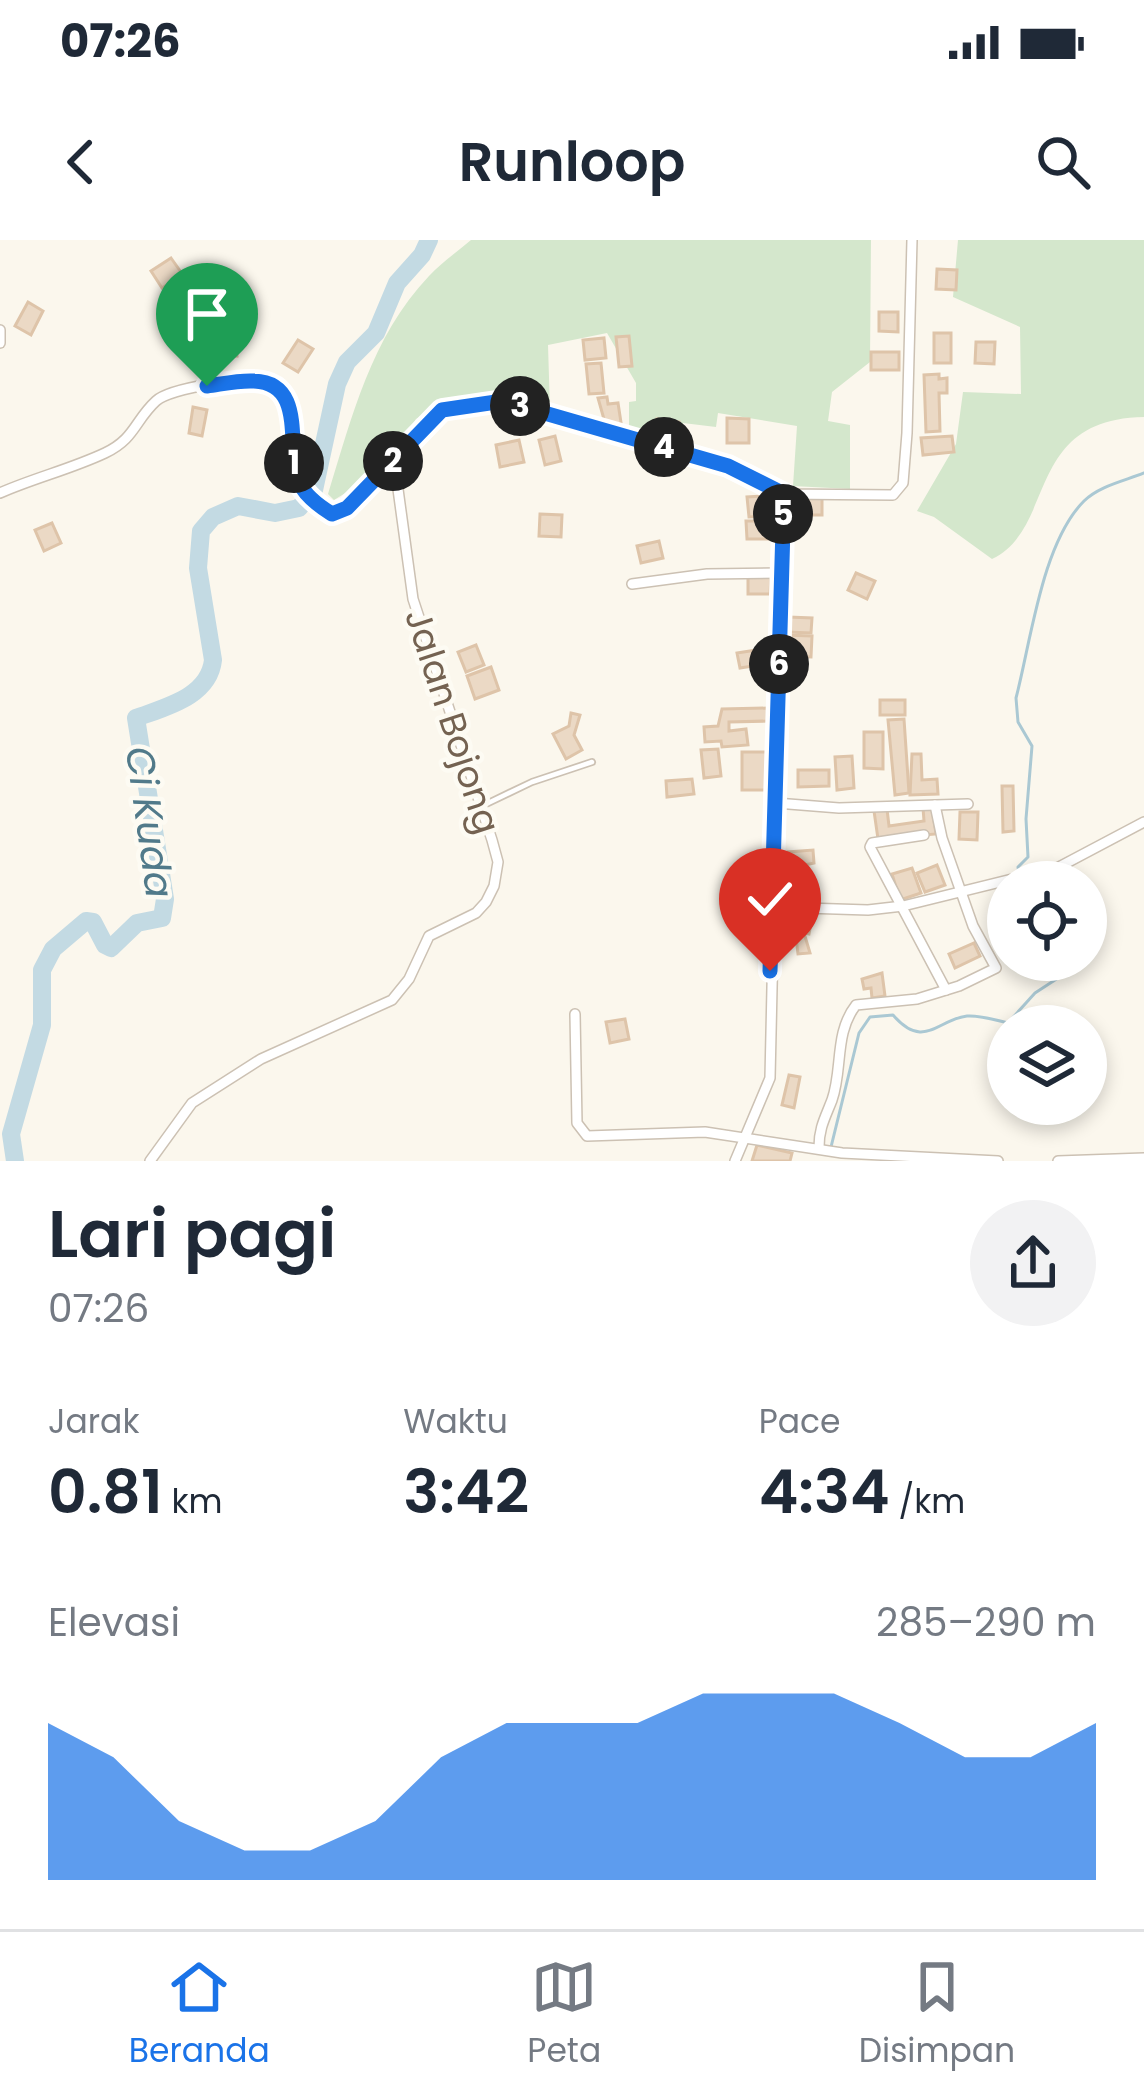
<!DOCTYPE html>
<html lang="id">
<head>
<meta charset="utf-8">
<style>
	body { margin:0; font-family:Poppins,sans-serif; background:#f2f2f3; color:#1f2937; height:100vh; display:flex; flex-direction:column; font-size:45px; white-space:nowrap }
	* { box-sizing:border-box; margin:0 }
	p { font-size:39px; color:#747a83 }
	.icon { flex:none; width:66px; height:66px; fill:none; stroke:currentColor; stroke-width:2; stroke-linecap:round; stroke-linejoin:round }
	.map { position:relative; height:921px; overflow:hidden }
	.panel { display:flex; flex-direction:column; background:#fff; flex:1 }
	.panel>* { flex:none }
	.buttons { position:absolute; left:987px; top:621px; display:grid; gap:24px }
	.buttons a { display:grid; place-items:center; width:120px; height:120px; border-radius:50%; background:#fff; box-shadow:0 6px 18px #0003; font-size:60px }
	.pin { position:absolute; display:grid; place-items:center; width:102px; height:102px; color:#fff; margin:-123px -51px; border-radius:50% 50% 50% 0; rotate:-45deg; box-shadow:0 0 12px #0007 }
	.pin .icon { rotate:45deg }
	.km { position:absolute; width:60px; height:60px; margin:-30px; border-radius:50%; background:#222; color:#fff; font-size:33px; line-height:60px; text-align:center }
	.round { display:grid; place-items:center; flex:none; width:126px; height:126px; border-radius:63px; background:#f2f2f3 }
	.head { display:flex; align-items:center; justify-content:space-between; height:204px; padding:0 48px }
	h1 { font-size:66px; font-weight:600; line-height:90px }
	.metrics { display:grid; grid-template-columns:repeat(3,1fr); gap:18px; height:204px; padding:12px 48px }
	.metrics div { display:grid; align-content:center }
	.metrics b { font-size:60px; font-weight:600 }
	.metrics small { font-size:33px; font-weight:400 }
	.metrics p { font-size:33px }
	.chart { height:336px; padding:24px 48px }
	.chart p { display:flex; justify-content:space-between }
	.chart svg { width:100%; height:216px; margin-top:12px; fill:#1a73e8; opacity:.7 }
	.status { display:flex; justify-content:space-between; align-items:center; height:84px; padding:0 60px; background:#fff; direction:ltr }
	.status svg { height:33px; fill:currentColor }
	header { display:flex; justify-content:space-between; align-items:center; height:156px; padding:0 48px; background:#fff; font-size:54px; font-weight:600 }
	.tab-bar { display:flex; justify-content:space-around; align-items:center; height:168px; border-top:3px solid #e0e1e3; background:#fff; font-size:33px; color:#747a83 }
	.tab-bar a { display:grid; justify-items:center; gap:6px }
	.tab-bar .on { color:#1a73e8 }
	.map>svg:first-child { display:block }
</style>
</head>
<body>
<div class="status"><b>07:26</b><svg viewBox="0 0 49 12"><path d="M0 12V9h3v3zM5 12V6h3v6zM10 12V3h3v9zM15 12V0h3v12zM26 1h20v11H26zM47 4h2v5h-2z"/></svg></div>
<header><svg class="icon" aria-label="back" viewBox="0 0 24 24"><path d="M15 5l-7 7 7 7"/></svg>Runloop<svg class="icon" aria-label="search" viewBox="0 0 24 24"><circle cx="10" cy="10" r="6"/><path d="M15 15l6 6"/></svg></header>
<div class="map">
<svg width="1144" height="921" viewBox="0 0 1144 921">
	<rect width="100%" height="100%" fill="#fbf7ed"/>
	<g fill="#d4e7cc">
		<path d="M471,0h400l-1,122 -38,30 -4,29 22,4v64l-57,-3 4,-60 -79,-13 -2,14 -33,-4 -4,23 -50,-14v-30l7,-1v-18l-29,-50 -59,12 2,65 -26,-16 -40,-2 -44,12 -24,15 -22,36 -29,26 -31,19 -6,-6c24,-77 43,-157 101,-218 12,-13 28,-24 42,-36z"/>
		<path d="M958,0h186v177c-120,2 -87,111 -152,142l-58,-42 -17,-6 39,-67 7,-52 58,2 -1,-67 -67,-30z"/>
	</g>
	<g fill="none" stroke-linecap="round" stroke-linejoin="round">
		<g stroke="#aac8d3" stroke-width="3">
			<path d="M1020,642l-2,-15 10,-10 -2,-38 6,-73 -14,-24 -2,-24c15,-57 26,-155 68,-197 15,-15 40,-20 60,-28"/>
			<path d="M831,907l28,-114 11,-16 23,-2c31,36 45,4 74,1 14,-1 28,4 41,7l27,-30 23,-15 1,-18"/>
		</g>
		<path stroke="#c3dae3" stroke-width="18" d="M15,921l-4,-27 31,-109v-55l11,-21 33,-28 7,1 12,23 6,3 26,-25 25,-5 3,-19 -29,-181c29,-11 73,-21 77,-58l-15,-92 3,-37 12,-14 25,-11 37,7 24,-5 15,-18 23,-106 10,-22 29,-29 21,-50 25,-28 7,-15"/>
	</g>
	<g fill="#ebd9c5" stroke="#dec4a9" stroke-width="3">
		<path d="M171,18l12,17 -21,13 -11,-17z"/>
		<path d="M937,29l20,1 -1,20 -20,-1z"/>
		<path d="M28,62l15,9 -12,24 -16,-9z"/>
		<path d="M879,72h19v20l-19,-1z"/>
		<path d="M235,83l2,33 -24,1 -1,-33z"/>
		<rect x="934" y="93" width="17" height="30"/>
		<path d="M629,96l3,30 -13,1 -3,-30z"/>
		<path d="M604,98l2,20 -21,2 -2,-20z"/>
		<path d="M298,100l15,9 -15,23 -15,-9z"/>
		<path d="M976,102h19l-1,22 -19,-1z"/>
		<rect x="871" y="112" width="28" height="18"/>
		<path d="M601,123l3,30 -15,1 -3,-30z"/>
		<path d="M939,134v5l8,-1v15h-8l1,38 -14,1 -2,-57z"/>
		<path d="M607,157l1,7 10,-1 4,26 -15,1 -9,-32z"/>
		<path d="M193,167l14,3 -5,26 -13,-3z"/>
		<path d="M727,178l22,1v24h-22z"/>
		<path d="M657,179l22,3 -3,19 -22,-3z"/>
		<path d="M555,196l6,25 -16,4 -6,-25z"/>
		<path d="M952,196l2,16 -31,3 -2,-17z"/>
		<path d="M519,200l5,22 -24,5 -4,-22z"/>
		<path d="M763,256v10h9l1,10 -24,1 -2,-20z"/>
		<path d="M822,257v18h-22l-1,-17z"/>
		<path d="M540,274l22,1 -1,22 -22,-1z"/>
		<path d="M746,281h25v18h-24z"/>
		<path d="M52,283l9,20 -17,8 -9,-21z"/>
		<path d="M659,301l4,17 -22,5 -4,-17z"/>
		<path d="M856,333l19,8 -8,18 -19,-9z"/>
		<path d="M748,336h23l-1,18h-22z"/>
		<path d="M788,377l24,1 -1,15 -24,-1z"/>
		<path d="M784,395l28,1 -1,21 -28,-1z"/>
		<path d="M476,405l8,20 -18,7 -8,-20z"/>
		<path d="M763,409l2,15 -25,4 -3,-15z"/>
		<path d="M491,427l8,23 -24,9 -8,-23z"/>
		<rect x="880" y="460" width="25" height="15"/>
		<path d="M769,468v13l-40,1v9l17,-2 2,16 -26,2 -1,-6 -16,1 -1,-15 14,-1 4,-17z"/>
		<path d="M571,473l9,2 -6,20 8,15 -16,9 -13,-25 16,-8z"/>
		<path d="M904,479l5,74 -14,2 -7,-75z"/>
		<path d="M864,492h19v37l-19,-1z"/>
		<path d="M718,509l3,27 -17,2 -3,-28z"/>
		<rect x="742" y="512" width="26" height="38"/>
		<path d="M912,514h9l1,26 15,-1 1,15 -28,1z"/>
		<path d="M852,516l2,32 -17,2 -2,-33z"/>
		<path d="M798,530h31v16l-31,1z"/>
		<path d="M692,539l2,15 -27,3 -1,-16z"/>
		<path d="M1002,546h11l1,45 -11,1z"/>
		<path d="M932,567l4,27 -58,5 -4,-28 13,-2 2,17 35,-5 -1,-13z"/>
		<path d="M960,572h18l-1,28 -18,-1z"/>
		<path d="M813,610l1,13 -14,3v12h9v23l-20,-1v-20h-5l-1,-17h4l1,-11z"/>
		<path d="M937,625l8,20 -20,7 -8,-19z"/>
		<path d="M912,628l9,25 -21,7 -8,-26z"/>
		<path d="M786,675l26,3 -3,16 -5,-1 6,20 -12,1 -3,-25 4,-2 -15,-2z"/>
		<path d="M974,703l6,13 -25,12 -6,-14z"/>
		<path d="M882,733l3,23 -13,2 -1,-10 -7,1 -2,-10z"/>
		<path d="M625,779l4,20 -19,4 -4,-21z"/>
		<path d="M789,835l11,2 -6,31 -12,-3z"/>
		<path d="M757,905l35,8 -2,8h-38z"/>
	</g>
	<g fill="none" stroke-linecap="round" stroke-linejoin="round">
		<defs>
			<path id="service" d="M482,566l50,-24 60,-20"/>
			<g id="minor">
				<path d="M0,90v13"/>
				<path d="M0,253c34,-15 71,-24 105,-40 30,-14 30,-33 51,-52 14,-13 90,-25 108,-18 12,4 22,13 25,25 15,46 -9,76 43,106l15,-6 95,-97 61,-10 225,65 55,28 110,1 10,-12 4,-50 5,-193"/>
				<path d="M632,344l75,-10 74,-1"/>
				<path d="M776,563l63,5 129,-4"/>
				<path d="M924,595l-52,8 -2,4 76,143"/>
				<path d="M774,667l94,3 35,-4 154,-38 87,-46"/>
				<path d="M575,774l2,109 10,13 118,-4 137,21 156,8"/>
				<path d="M819,907c0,-19 6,-29 13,-47 11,-31 2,-67 24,-95l61,-6 42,-13 37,-18 -23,-42 -31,-88 -7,-33"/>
				<path d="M150,921l42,-58 69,-44 131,-59 17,-21 20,-43 47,-23 10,-11 8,-16 4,-24 -6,-22 -79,-241 -19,-139"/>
				<path d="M735,921l35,-83 13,-584"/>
				<path d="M1058,921l86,-3"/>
			</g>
		</defs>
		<use href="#service" stroke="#ccc1b3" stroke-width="8"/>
		<use href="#minor" stroke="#ccc1b3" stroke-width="12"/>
		<use href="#service" stroke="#fff" stroke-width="4.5"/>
		<use href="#minor" stroke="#fff" stroke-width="9"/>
	</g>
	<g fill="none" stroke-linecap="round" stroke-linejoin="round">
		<defs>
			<path id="route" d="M207,146c15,-2 32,-6 47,-5 54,2 31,70 45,101 6,14 20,24 33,32l15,-6 95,-98 61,-9 225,65 56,28 -14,477"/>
		</defs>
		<use href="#route" stroke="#fff" stroke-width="24"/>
		<use href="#route" stroke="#1a73e8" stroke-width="15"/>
	</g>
	<g text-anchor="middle" stroke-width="9" stroke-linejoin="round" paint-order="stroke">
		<g font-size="36" fill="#746251" stroke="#fdfbf3">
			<text transform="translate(453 481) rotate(72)" y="13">Jalan Bojong</text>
		</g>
		<g font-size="39" font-style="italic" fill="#517a8a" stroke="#fdfbf3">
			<text transform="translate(150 582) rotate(82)" y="14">Ci Kuda</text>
		</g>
	</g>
</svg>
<div class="buttons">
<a><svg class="icon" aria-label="locate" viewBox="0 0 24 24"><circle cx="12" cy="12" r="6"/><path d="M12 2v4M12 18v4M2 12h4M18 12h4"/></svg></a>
<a><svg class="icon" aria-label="layers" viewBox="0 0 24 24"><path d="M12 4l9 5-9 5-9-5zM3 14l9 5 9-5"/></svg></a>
</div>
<div class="pin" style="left:207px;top:146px;background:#1e9e55"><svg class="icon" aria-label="arrive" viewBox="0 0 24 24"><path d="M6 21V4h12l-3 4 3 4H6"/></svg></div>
<div class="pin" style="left:770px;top:731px;background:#d93025"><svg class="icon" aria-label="check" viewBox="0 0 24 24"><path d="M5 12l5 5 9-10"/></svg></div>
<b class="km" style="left:294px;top:223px">1</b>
<b class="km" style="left:393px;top:221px">2</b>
<b class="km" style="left:520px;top:166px">3</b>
<b class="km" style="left:664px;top:207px">4</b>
<b class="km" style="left:783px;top:274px">5</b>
<b class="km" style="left:779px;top:424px">6</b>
</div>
<section class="panel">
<div class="head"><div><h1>Lari pagi</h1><p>07:26</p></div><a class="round"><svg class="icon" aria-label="share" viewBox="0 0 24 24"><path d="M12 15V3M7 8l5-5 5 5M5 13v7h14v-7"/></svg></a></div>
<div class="metrics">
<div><p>Jarak</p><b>0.81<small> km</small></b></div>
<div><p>Waktu</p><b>3:42</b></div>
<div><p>Pace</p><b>4:34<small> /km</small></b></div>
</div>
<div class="chart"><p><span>Elevasi</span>285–290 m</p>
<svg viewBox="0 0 160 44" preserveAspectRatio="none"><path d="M0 44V12L10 19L20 32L30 38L40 38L50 32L60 19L70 12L80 12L90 12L100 6L110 6L120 6L130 12L140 19L150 19L160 12V44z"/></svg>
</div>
</section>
<nav class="tab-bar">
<a class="on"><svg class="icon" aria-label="home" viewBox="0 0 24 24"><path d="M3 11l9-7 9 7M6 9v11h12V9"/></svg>Beranda</a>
<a><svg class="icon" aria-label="map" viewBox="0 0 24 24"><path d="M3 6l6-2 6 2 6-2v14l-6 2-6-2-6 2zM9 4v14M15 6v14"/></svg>Peta</a>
<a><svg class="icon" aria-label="saved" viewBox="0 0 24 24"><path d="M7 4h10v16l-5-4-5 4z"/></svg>Disimpan</a>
</nav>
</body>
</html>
